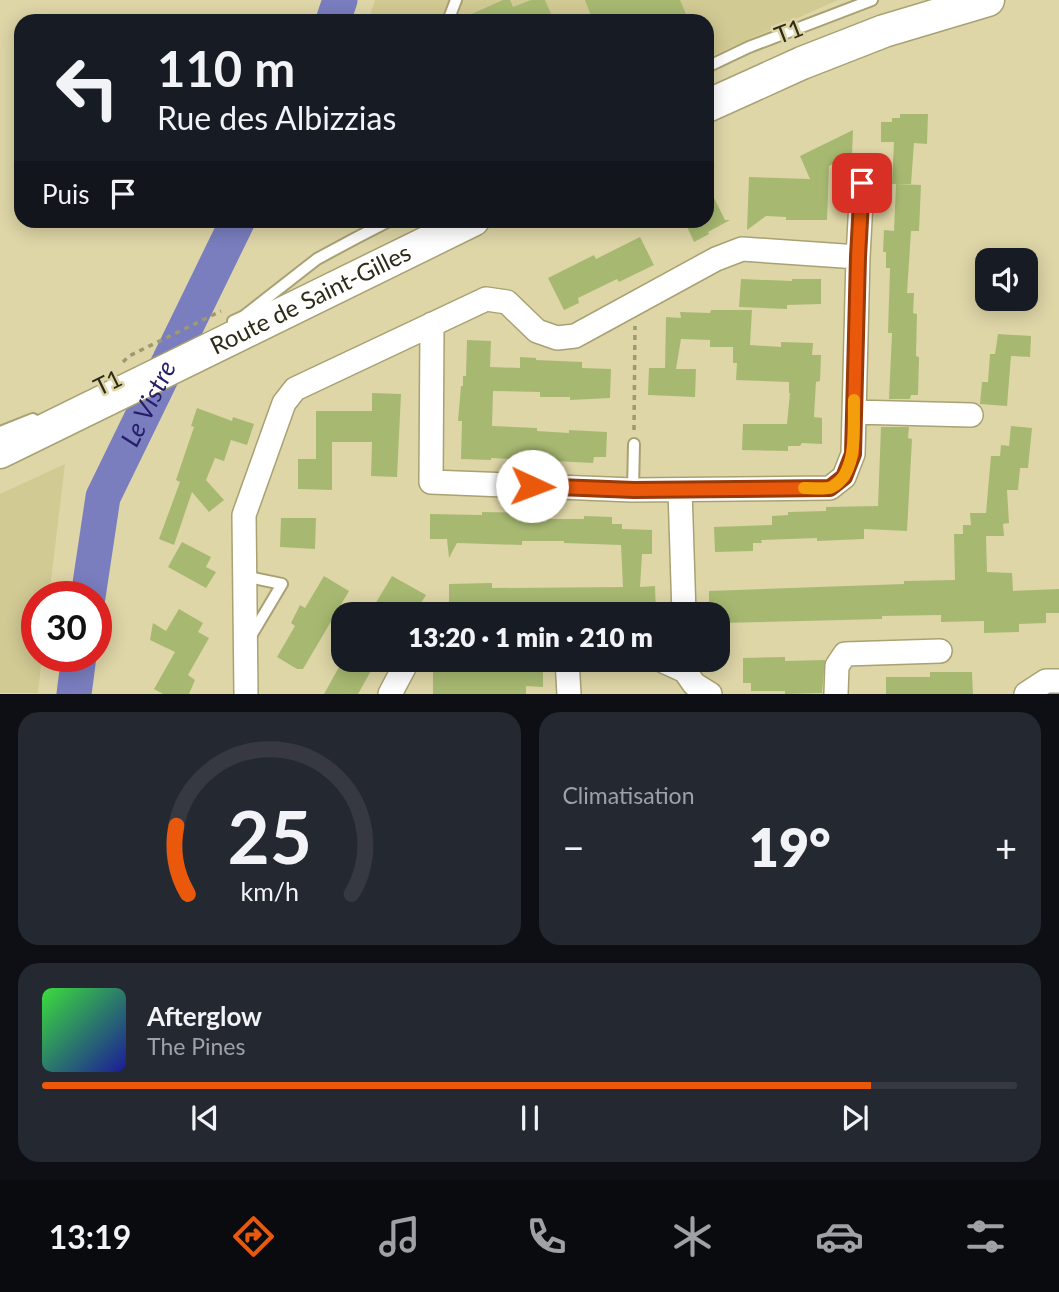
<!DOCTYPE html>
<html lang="fr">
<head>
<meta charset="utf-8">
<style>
  :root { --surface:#171b24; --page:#242831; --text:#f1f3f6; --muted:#9ea1a6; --line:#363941; --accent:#ea580c }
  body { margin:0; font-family:Lato,sans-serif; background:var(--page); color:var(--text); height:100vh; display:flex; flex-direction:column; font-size:26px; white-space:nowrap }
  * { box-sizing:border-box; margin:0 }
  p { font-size:23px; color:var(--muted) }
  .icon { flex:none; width:38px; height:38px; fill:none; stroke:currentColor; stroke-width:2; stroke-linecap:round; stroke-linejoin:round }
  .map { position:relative; height:694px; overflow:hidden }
  .panel { display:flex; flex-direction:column; gap:18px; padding:18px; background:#0d0f14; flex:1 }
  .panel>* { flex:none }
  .top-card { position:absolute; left:14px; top:14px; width:700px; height:214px; border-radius:21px; box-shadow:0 4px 18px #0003; background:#171b24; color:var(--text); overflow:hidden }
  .controls { position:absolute; left:975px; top:248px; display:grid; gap:14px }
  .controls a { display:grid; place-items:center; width:63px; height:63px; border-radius:14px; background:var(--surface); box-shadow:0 4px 18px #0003; font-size:35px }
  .speed { position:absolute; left:21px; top:581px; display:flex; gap:14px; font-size:35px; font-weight:700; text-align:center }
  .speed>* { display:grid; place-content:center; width:91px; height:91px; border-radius:50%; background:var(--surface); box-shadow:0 4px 18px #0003; line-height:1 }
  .speed .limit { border:10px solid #d22; background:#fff; color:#111 }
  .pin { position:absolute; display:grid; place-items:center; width:60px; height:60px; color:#fff; margin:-30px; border-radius:14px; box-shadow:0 4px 10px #0006 }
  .me { position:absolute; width:77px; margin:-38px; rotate:92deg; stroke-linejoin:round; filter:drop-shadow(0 0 5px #0008) }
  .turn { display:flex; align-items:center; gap:24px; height:147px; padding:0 28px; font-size:32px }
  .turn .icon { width:91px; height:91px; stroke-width:2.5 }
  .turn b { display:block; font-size:49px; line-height:60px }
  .then { display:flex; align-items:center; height:66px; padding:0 28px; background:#0003; gap:14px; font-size:26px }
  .big { font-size:52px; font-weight:800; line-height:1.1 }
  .panel .widget { flex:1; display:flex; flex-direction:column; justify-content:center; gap:10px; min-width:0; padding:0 24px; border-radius:21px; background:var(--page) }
  .panel .dial { align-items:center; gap:0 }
  .dial svg { height:182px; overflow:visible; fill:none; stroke:var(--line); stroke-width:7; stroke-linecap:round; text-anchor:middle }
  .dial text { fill:var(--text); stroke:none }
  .song { display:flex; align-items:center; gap:21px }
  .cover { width:84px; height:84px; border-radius:10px; background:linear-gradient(135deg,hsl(120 70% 55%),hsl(240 70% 35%)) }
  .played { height:7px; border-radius:4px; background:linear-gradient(90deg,var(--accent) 85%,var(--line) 85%) }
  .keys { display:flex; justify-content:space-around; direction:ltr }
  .heat { display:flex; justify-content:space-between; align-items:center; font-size:38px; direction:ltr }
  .panel .tiles { flex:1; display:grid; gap:18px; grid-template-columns:1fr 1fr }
  .widget:last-child { grid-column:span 2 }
  .trip { position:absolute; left:331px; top:602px; width:399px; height:70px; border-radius:21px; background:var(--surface); box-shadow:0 4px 18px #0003; font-weight:800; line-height:70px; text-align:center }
  .menu { display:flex; height:112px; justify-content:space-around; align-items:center; background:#090b0e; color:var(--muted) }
  .menu .icon { width:49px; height:49px }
  .menu .on { color:var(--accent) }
  .menu b { font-size:32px; color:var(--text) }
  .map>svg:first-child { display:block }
  .built { fill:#d2ca93 }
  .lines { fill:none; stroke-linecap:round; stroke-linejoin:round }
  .river { stroke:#7a7ebf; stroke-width:35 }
  .building { fill:#a7b971 }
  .service-casing { stroke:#a8a173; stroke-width:14 }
  .minor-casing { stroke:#a8a173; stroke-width:26 }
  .secondary-casing { stroke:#a8a173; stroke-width:35 }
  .path { stroke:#9e9873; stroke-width:3.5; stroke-dasharray:5 5; stroke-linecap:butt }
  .service { stroke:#fff; stroke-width:10 }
  .minor { stroke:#fff; stroke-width:23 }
  .secondary { stroke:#fff; stroke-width:32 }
  .route-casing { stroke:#983908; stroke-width:18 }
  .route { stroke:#ea580c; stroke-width:12 }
  .slow { stroke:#f59e0b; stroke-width:12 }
  .labels { text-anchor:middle; stroke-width:5; stroke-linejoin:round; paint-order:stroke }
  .street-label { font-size:24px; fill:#2e2b19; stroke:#ded6a7 }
  .water-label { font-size:26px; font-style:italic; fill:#251d69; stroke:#ded6a7 }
</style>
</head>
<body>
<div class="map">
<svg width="1059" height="694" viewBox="0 0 1059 694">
  <rect width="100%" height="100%" fill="#ded6a7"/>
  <path class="built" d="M375,0H838L707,58V21H368Z
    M65,464L49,597H37V656H42L38,693H0V494Z"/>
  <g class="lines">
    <g class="river">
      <path d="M333,21L340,0"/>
      <path id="s1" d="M88,597L103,497L238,220"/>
      <path d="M74,694L79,656"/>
    </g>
  </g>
  <path class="building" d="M503,0H510L513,7L531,0H545L554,21H456Z
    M585,0H680L689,21H593Z
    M900,114H928L927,144L914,143L911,184H892L894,142H881V122H892V118H900Z
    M853,130L852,155L829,166L827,220H786V217L766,216L747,230L749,177L810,179L800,156Z
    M707,184L725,220H730L708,232L709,234L694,242L684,220H707Z
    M896,184L921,185L919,231H911L907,293H914L913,313L917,314L916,356L919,357L918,395H911L910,399H889L892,333H888L890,268H886V252H883L884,230L894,231Z
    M640,237L654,265L619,282L617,279L578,298L579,303L564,310L548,278L594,255L596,259Z
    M741,279L792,281V279H821V304L787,305V309L739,307Z
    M711,310H752L750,345L781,347V342L813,343L812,355H821L820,381L816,382L814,417L822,418V444L802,443L800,446H788V451L742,450L743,424H787L790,393H789V382L736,380L737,363H733V347H710V340L681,339L676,369H696L695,397L648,395L649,368H665L666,317L681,318L680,312L710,313Z
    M998,334L1031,336L1030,357L1011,356L1007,406L980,404L982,382H988L990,354H995Z
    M467,340L491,341L490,367L520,368V357L536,358V360L582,362V368L611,369L610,398L570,400V397H540V392L493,391L492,426L537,428V431L569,433V430L607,432L606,457H594L593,463L491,458V460L461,459L462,421H458L461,386H463V376H466Z
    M372,393L401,394L397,477L371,476L372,442H332V490L298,489V459H316V411H372Z
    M197,408L232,421L233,417L254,424L247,445L231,440L224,461L215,458L206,480L224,500L209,512L192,492L174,545L159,539L180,482L176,480L194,427L191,426Z
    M1011,426L1032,428L1028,468H1020L1018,490H1007L1009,523L1003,524L1004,536H986L987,572L1012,573L1013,591L1059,589V613H1046V623L1019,624V632L984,633V621L941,622V615L882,616V619L718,623V614H709V591L904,584V581L955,580L954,534H963V525H971L970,513H986L991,456H1000L1001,445L1009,446Z
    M881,427H909L908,438L912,439L907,531L864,529V539L817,541V538L761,540L762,543H753V551L715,552L714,527L772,525V516L788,515V512L826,511V507L878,506Z
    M482,512L538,513V519H584V516L612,517V524H622V529L652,530V554H642L640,587L655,586L656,614H516V612H449V584L492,583V588L623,587L621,545L564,543V541H522V545L457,543L449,558L447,539H430V514L482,515Z
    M281,518H316L315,549L280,547Z
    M182,542L211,557L206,567L216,572L206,588L168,567Z
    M324,576L349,591L303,669H297L277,657L295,626L291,623L300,605L305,608Z
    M392,576L426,595L414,614H369Z
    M179,609L203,623L198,632L209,638L188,675L195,680L189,694H163L154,689L175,652L150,640L153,623L166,631Z
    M785,657V661L825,660L822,693L785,694V691H751V683H743V658Z
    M343,660H377L358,694H324Z
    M444,665H543V687L526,686V694H433V672L444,671Z
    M930,672H972L973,694H886V677H930Z"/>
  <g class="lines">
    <g class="service-casing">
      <path id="service" d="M448,21L456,0
        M707,67L749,47L872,0
        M233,321L244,316L317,259L356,238L391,220
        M0,432L33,419
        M633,490L634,444
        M244,576L282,584L251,636"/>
    </g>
    <g class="minor-casing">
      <path id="minor" d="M432,324L431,482L633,490L830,488L844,477L853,454L858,257L862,183
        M854,412L971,415
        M680,490L684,614
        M567,660L569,694
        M661,660L685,671L694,684L710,694
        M246,694L244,515L284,403L295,389L486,299L507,302L537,331L557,338L575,336L716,259L742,249L858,257
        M390,694L408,660
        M836,694L837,666L845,654L940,651
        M1026,694L1046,681H1059"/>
    </g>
    <g class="secondary-casing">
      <g id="secondary">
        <path d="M707,106L802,63L884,31L988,0"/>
        <path id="s2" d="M0,452L473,220"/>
      </g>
    </g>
    <path class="path" d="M123,362L129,356L221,311
      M634,430L635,326"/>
    <use href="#service" class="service"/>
    <use href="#minor" class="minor"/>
    <use href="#secondary" class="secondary"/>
  </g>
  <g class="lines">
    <g class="route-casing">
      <path id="route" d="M532,486L634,490L830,488L844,477L853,454L858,257L862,183"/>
    </g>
    <use href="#route" class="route"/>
    <path class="slow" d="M804,488C812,488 825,490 832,487C859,473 853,426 854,400"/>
  </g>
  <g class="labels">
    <g class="street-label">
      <text transform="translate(789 32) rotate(-21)" y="8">T1</text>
      <text dy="8" stroke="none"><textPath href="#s2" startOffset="346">Route de Saint-Gilles</textPath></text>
      <text transform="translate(108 383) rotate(-26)" y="8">T1</text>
    </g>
    <g class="water-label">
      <text dy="9" stroke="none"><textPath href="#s1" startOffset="205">Le Vistre</textPath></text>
    </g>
  </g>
</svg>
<div class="controls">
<a><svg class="icon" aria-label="sound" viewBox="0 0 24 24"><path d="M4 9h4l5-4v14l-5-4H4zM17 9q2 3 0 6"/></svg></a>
</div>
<div class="speed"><div class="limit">30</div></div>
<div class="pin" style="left:862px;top:183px;background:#d93025"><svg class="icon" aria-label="arrive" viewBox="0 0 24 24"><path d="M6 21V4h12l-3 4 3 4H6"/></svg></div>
<svg class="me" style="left:532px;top:486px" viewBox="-20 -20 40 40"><circle r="19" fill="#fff"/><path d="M0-13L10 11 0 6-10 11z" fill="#ea580c"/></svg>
<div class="trip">13:20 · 1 min · 210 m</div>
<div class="top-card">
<div class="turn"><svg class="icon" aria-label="left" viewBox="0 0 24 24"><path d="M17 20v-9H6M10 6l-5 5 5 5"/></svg><div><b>110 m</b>Rue des Albizzias</div></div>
<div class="then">Puis<svg class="icon" aria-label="arrive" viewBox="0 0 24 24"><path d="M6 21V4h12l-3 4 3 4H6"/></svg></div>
</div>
</div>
<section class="panel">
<div class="tiles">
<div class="widget dial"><svg viewBox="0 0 100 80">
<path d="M14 69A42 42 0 1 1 86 69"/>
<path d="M14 69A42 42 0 0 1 9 39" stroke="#ea580c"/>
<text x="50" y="56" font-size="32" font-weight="700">25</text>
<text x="50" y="72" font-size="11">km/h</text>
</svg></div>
<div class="widget"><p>Climatisation</p>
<div class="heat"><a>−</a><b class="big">19°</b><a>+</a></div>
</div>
<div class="widget">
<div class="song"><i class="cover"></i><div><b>Afterglow</b><p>The Pines</p></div></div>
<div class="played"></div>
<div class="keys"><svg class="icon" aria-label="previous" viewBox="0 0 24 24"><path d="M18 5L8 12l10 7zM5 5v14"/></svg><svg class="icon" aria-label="pause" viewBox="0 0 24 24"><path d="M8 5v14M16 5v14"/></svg><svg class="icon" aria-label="next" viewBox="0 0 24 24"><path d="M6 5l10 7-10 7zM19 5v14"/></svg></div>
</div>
</div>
</section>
<nav class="menu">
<b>13:19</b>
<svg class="icon on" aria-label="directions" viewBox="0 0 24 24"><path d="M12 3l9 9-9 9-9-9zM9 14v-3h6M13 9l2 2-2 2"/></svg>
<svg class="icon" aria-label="music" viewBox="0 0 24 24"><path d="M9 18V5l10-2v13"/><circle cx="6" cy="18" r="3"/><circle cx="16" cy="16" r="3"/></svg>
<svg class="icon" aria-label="phone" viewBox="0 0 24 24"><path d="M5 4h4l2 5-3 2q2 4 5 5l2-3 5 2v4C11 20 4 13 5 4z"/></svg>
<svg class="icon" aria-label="climate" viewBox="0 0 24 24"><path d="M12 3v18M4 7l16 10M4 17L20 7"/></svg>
<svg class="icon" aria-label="car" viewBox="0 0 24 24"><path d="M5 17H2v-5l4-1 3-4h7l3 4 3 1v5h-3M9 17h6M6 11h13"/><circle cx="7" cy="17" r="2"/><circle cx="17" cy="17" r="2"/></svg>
<svg class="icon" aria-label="filters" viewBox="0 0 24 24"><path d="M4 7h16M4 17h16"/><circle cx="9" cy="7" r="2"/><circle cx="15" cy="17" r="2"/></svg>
</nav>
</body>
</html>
